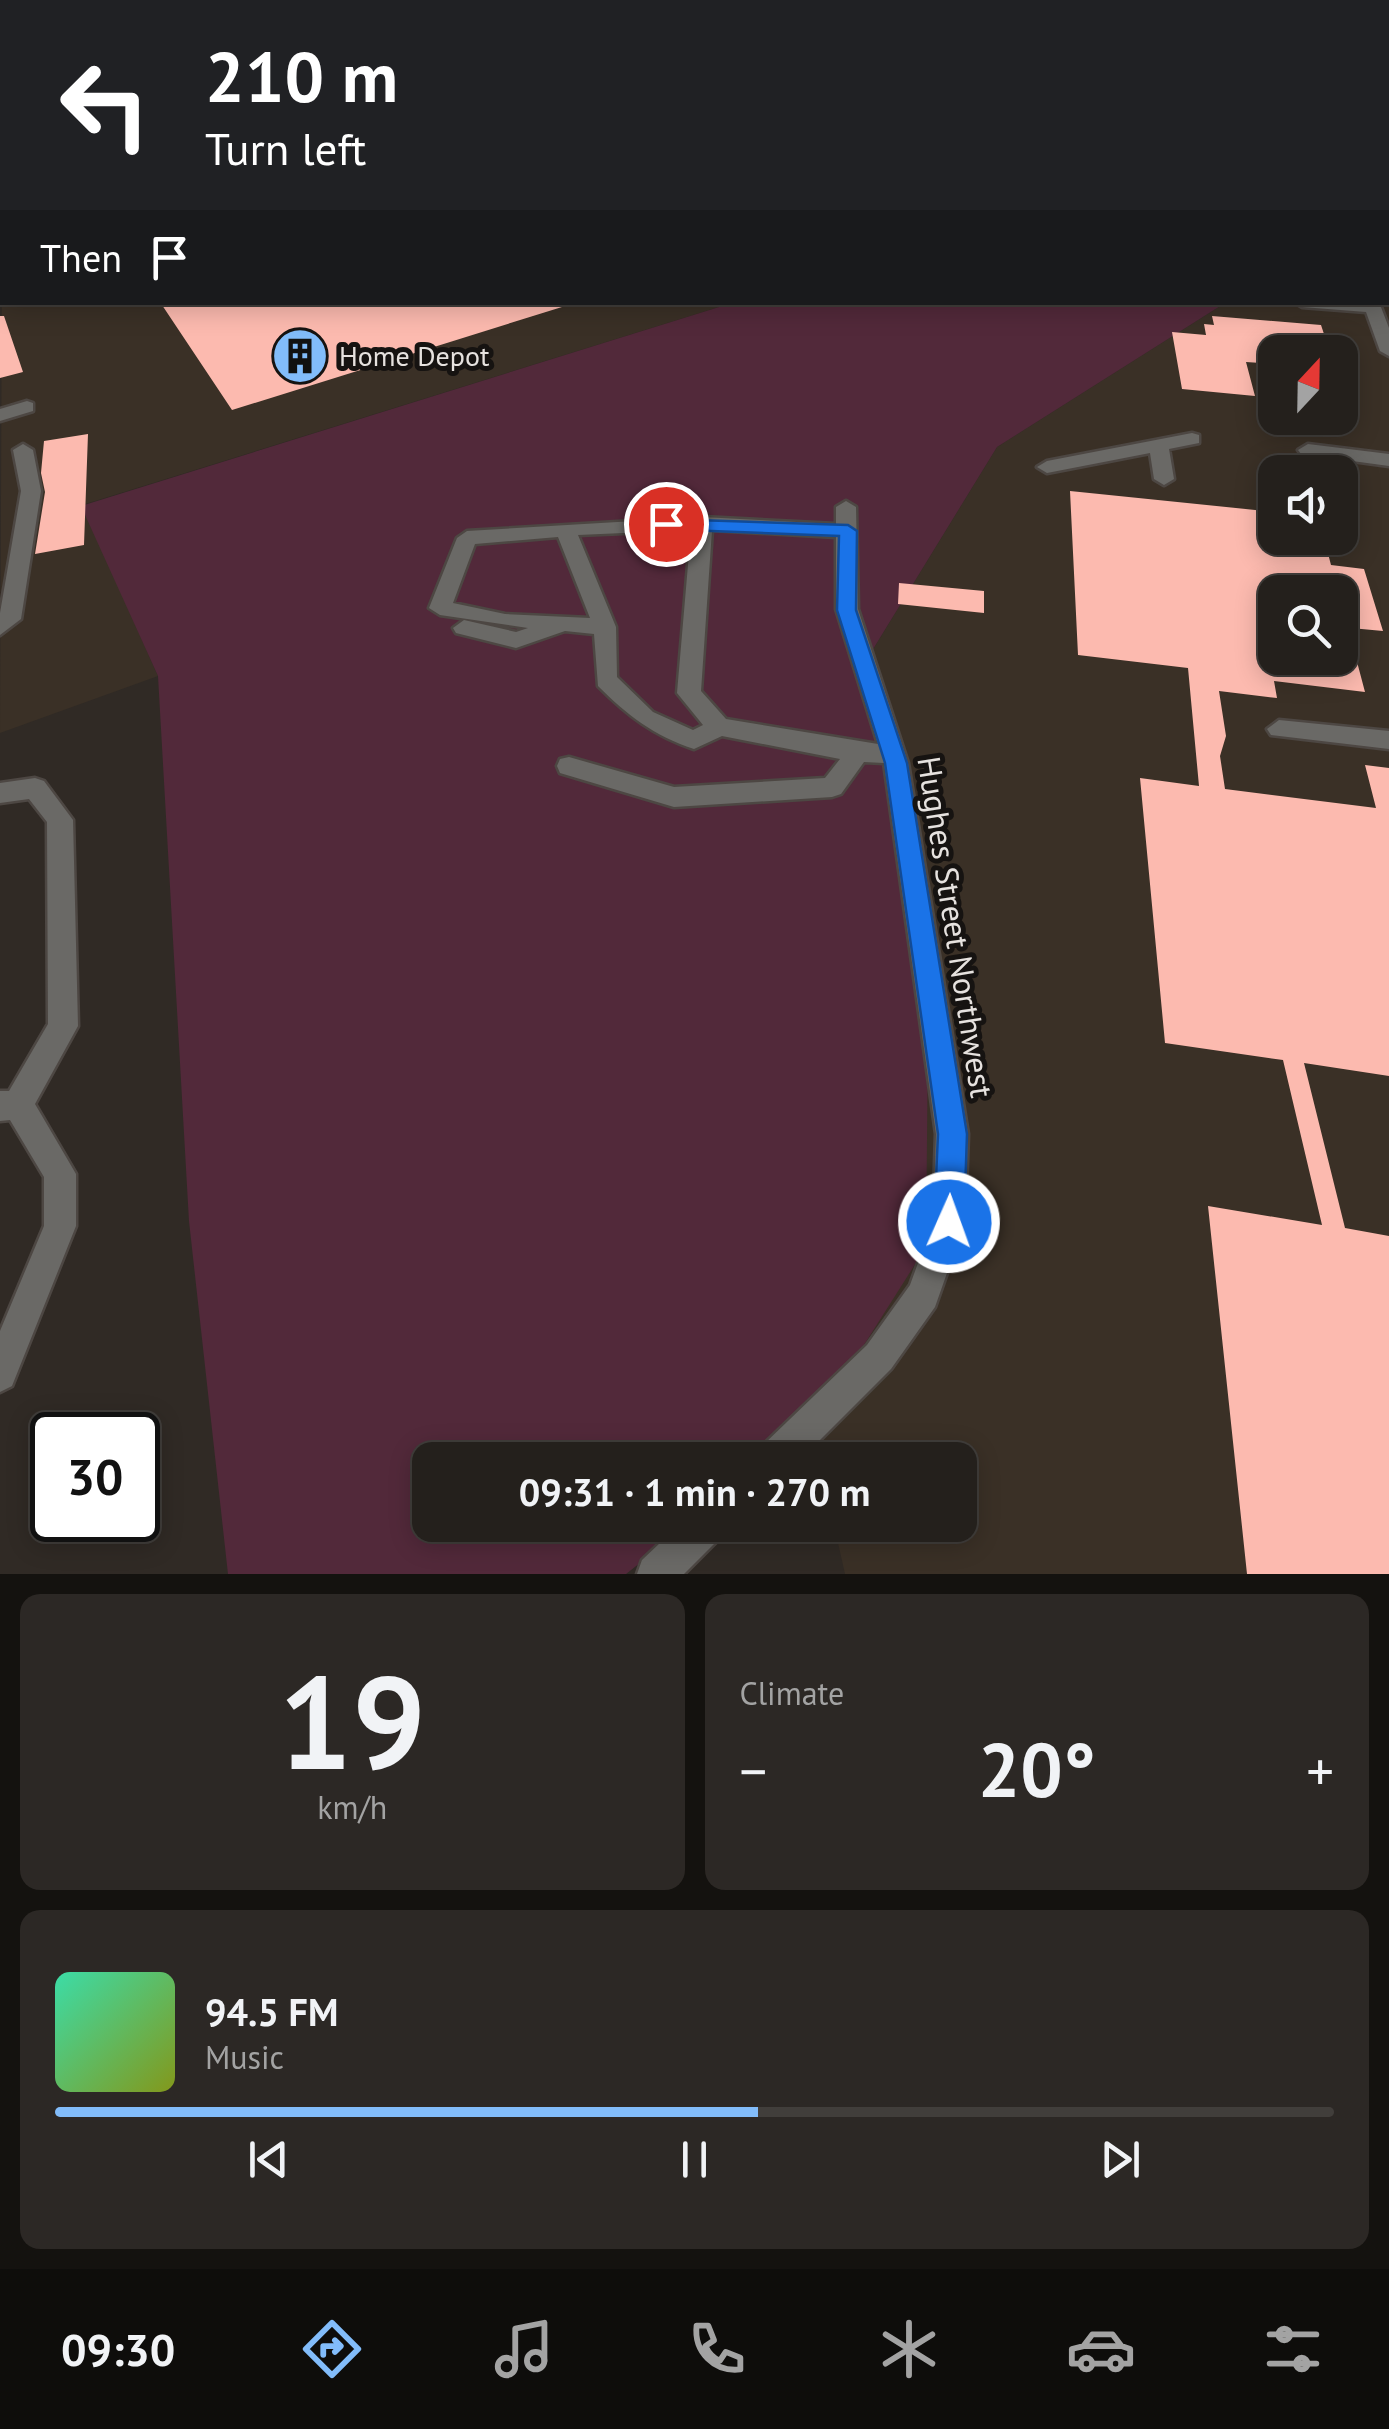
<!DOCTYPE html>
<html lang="en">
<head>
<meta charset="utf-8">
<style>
  :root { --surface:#24201c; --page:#2c2825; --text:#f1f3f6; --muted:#a3a3a3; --line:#413e3b; --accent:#82bcfa }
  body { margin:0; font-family:"PT Sans",sans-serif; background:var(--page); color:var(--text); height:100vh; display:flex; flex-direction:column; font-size:38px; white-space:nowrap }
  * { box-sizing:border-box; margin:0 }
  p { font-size:32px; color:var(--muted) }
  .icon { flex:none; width:55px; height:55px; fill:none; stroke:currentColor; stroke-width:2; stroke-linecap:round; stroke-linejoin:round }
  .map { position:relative; height:1574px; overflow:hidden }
  .drawer { display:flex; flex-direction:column; gap:20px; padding:20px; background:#14120f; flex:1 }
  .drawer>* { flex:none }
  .guide { position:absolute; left:0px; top:0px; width:1390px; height:305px; box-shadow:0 5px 25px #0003,0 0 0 2px var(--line); background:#202124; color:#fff; overflow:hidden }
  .needle { width:65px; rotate:22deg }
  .tools { position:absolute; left:1258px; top:335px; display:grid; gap:20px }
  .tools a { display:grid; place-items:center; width:100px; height:100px; border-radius:20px; background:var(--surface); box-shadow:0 5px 25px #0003,0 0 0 2px var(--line); font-size:50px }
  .speed { position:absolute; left:30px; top:1412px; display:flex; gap:20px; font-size:50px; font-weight:700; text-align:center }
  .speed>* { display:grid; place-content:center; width:130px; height:130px; border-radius:50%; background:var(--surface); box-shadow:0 5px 25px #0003,0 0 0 2px var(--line); line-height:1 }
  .speed .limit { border:5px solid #111; border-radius:15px; background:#fff; color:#111 }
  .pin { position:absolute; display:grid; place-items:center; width:85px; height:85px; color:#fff; margin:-42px; border:5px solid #fff; border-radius:50%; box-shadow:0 2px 10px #0007 }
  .me { position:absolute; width:110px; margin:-55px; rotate:2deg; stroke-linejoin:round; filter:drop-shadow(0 0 8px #0008) }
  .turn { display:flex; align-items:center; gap:35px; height:210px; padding:0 40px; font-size:45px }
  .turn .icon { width:130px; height:130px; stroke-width:2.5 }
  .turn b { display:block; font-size:70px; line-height:85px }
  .then { display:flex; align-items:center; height:95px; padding:0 40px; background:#0003; gap:20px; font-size:38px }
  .big { font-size:75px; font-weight:700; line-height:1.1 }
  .drawer .card { flex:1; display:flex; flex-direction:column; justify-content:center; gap:15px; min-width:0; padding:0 35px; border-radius:20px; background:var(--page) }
  .drawer .dial { align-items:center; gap:0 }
  .dial b { font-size:130px; line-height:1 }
  .song { display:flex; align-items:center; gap:30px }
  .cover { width:120px; height:120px; border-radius:15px; background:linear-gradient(135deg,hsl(160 70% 55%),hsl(70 70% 35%)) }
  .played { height:10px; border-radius:5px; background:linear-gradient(90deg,var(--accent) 55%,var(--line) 55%) }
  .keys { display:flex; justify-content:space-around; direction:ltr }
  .heat { display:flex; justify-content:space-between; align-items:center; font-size:55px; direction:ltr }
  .drawer .tiles { flex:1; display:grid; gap:20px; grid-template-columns:1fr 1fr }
  .card:last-child { grid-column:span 2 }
  .trip { position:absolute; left:412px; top:1442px; width:565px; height:100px; border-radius:20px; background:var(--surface); box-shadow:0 5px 25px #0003,0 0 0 2px var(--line); font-weight:700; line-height:100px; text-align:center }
  .dock { display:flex; height:160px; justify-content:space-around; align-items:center; background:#0e0d0b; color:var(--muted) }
  .dock .icon { width:70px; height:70px }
  .dock .current { color:var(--accent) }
  .dock b { font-size:45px; color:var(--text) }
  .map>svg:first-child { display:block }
  .built { fill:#3a3026; fill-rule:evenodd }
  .green { fill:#52293a }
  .building { fill:#fcbaaf }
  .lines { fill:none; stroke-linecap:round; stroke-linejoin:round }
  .minor-casing { stroke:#4d4743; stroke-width:5 }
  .path { stroke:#8a8581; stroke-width:2.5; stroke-dasharray:4 4; stroke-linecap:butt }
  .minor { fill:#6a6966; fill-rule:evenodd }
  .rail { stroke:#a8a3a0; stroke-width:4; stroke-dasharray:8 4; stroke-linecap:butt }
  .route { fill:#1a73e8; stroke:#114b97; stroke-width:2.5 }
  .labels { text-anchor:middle; stroke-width:10; stroke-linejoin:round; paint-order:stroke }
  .far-poi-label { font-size:28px; fill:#e6e2df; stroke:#161311; text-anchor:start }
  .street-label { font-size:32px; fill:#e6e2df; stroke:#161311 }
</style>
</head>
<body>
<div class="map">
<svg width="1389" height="1574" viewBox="0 0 1389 1574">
  <rect width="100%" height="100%" fill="#302a25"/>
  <path class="built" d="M1129,0H1389V1574H845L834,1525H960V1460H819L812,1427L867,659L997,447L1225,303L1388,302V2H1122ZM1275,352H1340V418H1275ZM1275,472H1340V538H1275ZM1275,592H1340V658H1275Z
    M2,264V302L732,303L82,505L158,676L0,733Z"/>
  <path class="green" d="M578,0H1129L571,2Z
    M732,303H1225L997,447L867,659L928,1031L926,1247L812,1427L771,1460H430V1525H688L626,1574H228L189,1221L158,676L81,506Z"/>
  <path class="building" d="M160,302H561L562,307L232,410Z
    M0,316H4L23,372L0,378Z
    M1212,316L1321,325L1330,352H1275V364L1246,362L1255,396L1182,389L1172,332L1206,335L1204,324L1214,325Z
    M88,434L84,545L35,554L45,492L41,473L44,441Z
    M1070,491L1275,512V538H1324L1331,565L1364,569L1383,631L1340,627V592H1275V658H1356L1365,692L1274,681L1277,698L1219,691L1226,736L1220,756L1225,789L1376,808L1365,765L1389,768V1076L1304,1063L1345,1228L1389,1236V1574H1247L1208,1206L1322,1225L1283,1060L1165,1043L1140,778L1199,786L1188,668L1078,655Z
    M899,583L984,591V613L898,604Z"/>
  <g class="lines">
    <g class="minor-casing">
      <path id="minor" d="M0,2H6L2,8H0Z
        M1388,121H1389V130H1388Z
        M1294,302H1379L1389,328V356L1380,351L1366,312L1302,307Z
        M27,401L33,403V411L0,421V409Z
        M1192,433L1199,435V443L1169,449L1174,479L1164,485L1154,479L1150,453L1047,473L1037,467L1047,461Z
        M23,444L33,450L41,491L21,619L0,635V613L21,491L13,450Z
        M1308,444L1389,454V466L1301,454L1298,450Z
        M846,501L856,507L858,609L908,763L968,1134L965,1222L935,1307L891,1369L800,1460H756L761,1447L867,1345L910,1285L933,1222L936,1134L884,763L864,762L841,794L832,797L674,807L560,773L557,766L560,759L569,757L674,787L825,778L840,759L722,736L694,749C654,736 627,715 598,686L594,634L565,631L516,648L456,633L453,628L464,620L516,632L528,628L440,615L429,608L457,538L467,531L702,517L836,524V507ZM691,530L677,693L703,725L693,730L653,712L617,677L616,627L578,535ZM712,530L836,537V609L878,744L726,719L701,691ZM558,537L590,618L505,614L453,603L475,544Z
        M1279,720L1389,731V749L1271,735L1267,729Z
        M35,778L44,781L73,820L78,1026L35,1104L76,1174V1226L12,1386L0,1392V1331L44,1226V1177L10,1120L0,1121V1091H9L48,1024L47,822L29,799L0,803V783Z
        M679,1525H726L720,1538L684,1574H637L642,1560Z"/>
    </g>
    <path class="path" d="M353,2L363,0"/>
    <use href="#minor" class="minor"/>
    <path class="rail" d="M1084,2L1091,0
      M1120,2L1125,0"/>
  </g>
  <path class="route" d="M666,519L848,525L857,531L856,610L907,763L967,1134L964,1222L959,1233L949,1237L938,1233L934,1222L938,1134L885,763L837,610L839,536L659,529L656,524Z"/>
  <defs>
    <g id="building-disc" transform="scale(2.875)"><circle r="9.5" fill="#82bcfa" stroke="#161311"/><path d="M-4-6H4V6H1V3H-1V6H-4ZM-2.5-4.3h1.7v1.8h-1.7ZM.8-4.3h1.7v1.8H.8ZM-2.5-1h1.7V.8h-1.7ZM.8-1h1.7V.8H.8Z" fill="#111"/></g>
  </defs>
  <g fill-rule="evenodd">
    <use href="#building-disc" x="300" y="356"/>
  </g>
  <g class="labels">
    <g class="far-poi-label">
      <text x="339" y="366">Home Depot</text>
    </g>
    <g class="street-label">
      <text transform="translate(955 927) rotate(81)" y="11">Hughes Street Northwest</text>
    </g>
  </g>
</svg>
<div class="tools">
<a><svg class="needle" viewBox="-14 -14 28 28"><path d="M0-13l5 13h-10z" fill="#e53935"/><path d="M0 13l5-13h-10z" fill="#a3a3a3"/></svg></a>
<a><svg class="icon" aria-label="sound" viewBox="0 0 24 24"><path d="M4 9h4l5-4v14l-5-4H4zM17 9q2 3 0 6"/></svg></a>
<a><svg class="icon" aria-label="search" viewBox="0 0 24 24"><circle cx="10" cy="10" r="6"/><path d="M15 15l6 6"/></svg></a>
</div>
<div class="speed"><div class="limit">30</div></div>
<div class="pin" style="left:666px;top:524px;background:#d93025"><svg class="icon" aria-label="arrive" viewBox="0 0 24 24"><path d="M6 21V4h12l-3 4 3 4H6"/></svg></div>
<svg class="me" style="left:949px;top:1222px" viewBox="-20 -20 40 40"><circle r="17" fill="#1a73e8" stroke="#fff" stroke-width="3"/><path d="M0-11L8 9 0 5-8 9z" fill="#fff"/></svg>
<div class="trip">09:31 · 1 min · 270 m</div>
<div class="guide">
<div class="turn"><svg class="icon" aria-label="left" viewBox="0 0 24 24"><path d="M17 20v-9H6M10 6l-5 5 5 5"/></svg><div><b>210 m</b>Turn left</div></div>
<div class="then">Then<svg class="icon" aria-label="arrive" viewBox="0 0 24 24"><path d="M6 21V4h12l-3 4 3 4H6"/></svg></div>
</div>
</div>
<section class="drawer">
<div class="tiles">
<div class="card dial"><b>19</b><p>km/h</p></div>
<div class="card"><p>Climate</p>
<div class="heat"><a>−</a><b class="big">20°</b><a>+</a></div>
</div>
<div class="card">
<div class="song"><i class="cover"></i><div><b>94.5 FM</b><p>Music</p></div></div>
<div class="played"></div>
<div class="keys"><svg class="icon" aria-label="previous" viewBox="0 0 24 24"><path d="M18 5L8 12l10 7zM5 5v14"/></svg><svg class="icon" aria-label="pause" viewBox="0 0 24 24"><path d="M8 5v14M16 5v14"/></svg><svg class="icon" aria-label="next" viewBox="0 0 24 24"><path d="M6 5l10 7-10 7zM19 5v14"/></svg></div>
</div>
</div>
</section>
<nav class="dock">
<b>09:30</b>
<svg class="icon current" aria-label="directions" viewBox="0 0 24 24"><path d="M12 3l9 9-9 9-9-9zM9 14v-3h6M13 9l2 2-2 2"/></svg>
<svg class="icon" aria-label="music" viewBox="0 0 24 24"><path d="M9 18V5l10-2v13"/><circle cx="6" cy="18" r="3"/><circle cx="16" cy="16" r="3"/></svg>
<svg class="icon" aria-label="phone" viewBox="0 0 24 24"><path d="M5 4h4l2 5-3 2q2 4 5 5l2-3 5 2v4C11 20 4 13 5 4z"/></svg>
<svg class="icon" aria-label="climate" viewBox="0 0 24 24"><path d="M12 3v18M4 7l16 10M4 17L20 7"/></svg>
<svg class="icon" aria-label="car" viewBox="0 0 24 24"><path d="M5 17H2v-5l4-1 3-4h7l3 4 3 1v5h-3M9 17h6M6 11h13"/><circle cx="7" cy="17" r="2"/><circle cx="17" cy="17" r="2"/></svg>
<svg class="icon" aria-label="filters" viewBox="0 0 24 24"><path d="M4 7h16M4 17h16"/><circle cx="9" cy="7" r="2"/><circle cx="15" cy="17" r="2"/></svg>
</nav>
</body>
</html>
